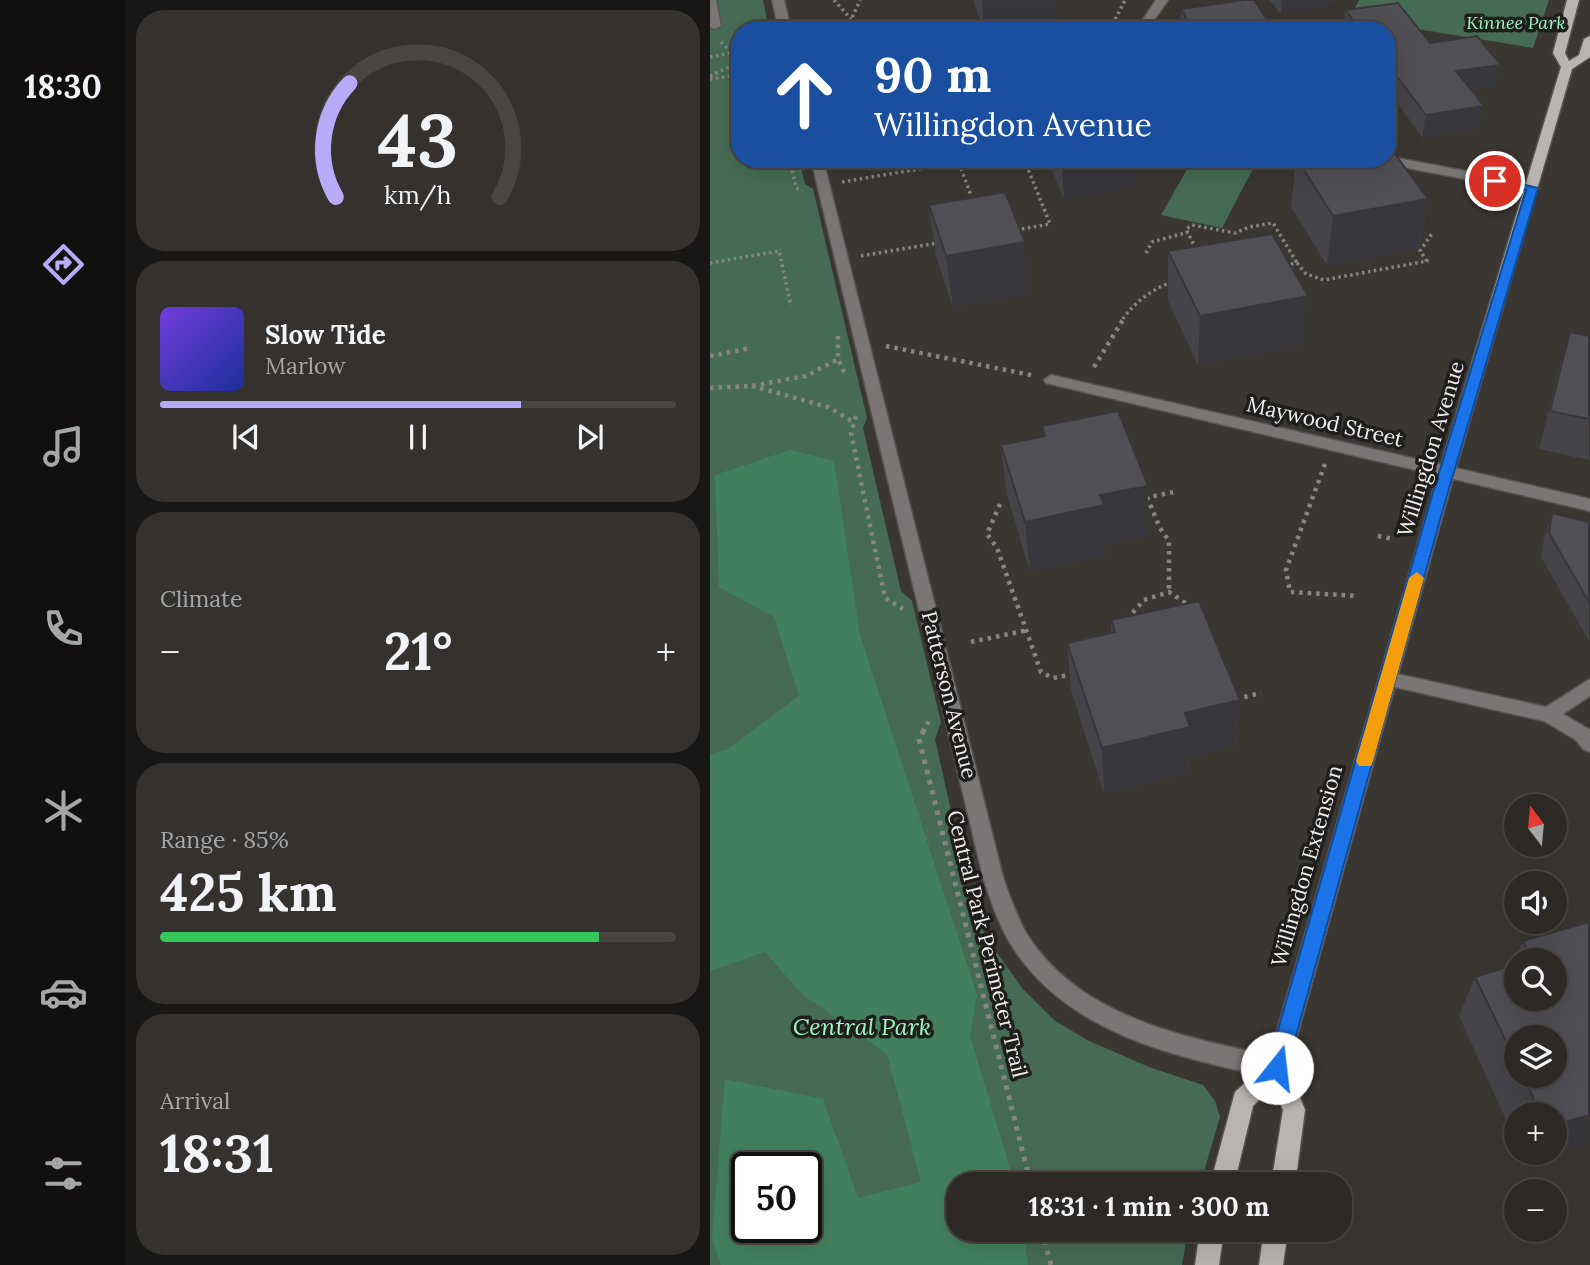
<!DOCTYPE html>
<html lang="en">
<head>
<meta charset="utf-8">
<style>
  :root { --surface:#2c2926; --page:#34312e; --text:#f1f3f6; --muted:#a6a6a7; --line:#484543; --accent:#b7abf8 }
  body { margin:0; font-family:Lora,serif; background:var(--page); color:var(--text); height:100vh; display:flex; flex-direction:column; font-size:26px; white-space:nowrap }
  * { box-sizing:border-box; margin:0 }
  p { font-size:23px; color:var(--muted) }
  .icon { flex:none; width:38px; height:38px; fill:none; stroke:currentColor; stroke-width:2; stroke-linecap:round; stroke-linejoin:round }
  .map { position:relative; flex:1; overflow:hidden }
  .side { display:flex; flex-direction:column; gap:10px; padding:10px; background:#181715; width:584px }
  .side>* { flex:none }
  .guide { position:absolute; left:21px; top:21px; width:665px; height:147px; border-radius:28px; box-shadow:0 7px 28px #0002,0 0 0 2px var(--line); background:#1a4fa0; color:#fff; overflow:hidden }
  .needle { width:46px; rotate:344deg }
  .tools { position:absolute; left:794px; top:794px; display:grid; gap:14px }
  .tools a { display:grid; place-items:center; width:63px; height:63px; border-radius:50%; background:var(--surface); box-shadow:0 7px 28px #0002,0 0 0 2px var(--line); font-size:35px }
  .speed { position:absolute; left:21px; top:1152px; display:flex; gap:14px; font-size:35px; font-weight:700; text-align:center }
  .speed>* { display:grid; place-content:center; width:91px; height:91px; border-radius:50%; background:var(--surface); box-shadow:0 7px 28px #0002,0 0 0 2px var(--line); line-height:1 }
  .speed .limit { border:4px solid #111; border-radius:10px; background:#fff; color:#111 }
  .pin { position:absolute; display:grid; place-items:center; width:60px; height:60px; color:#fff; margin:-30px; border:4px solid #fff; border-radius:50%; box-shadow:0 2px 7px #0007 }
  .me { position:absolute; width:77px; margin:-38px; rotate:16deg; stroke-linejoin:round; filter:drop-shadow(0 0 5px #0008) }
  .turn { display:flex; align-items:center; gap:24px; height:147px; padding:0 28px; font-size:32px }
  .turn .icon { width:91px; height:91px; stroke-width:2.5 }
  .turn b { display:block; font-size:49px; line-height:60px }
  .big { font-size:52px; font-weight:700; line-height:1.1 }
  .side .widget { flex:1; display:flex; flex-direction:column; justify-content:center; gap:10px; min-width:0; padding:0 24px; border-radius:28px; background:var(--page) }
  .side .dial { align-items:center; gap:0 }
  .dial svg { height:182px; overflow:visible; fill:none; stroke:var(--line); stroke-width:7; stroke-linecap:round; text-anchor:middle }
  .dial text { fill:var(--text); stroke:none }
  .song { display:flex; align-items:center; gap:21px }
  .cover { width:84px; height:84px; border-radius:10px; background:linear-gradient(135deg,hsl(260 70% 55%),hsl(230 70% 35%)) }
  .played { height:7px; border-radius:4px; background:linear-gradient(90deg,var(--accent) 70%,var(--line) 70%) }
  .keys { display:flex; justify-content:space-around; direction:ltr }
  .heat { display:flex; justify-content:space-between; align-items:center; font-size:38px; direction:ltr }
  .charge { height:10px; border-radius:5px; background:linear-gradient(90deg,#34c759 85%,var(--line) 0) }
  .trip { position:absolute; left:236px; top:1172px; width:406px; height:70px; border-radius:28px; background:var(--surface); box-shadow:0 7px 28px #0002,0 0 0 2px var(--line); font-weight:700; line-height:70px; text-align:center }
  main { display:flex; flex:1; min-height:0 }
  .dock { display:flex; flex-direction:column; width:126px; justify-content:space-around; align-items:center; background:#12100f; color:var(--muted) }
  .dock .icon { width:49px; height:49px }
  .dock .current { color:var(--accent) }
  .dock b { font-size:32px; color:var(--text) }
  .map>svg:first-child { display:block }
  .green { fill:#466b54; fill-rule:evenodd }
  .forest { fill:#42805d; fill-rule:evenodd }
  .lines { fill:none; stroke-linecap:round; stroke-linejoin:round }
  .minor-casing { stroke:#575451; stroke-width:3 }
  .major-casing { stroke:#575451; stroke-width:3 }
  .path-far2 { stroke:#878581; stroke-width:3.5; stroke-dasharray:2.5 3.5; stroke-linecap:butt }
  .path-far1 { stroke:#878581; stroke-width:4.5; stroke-dasharray:3.5 5; stroke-linecap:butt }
  .path { stroke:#878581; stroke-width:5; stroke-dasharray:4.5 6; stroke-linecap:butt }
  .minor { fill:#797675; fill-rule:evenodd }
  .major { fill:#b9b4b2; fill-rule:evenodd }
  .wall { fill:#454448; fill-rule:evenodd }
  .shaded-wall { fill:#38373b }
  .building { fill:#504f54; stroke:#38373b; stroke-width:2 }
  .route { fill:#1a73e8; stroke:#114b97; stroke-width:2 }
  .slow { fill:#f59e0b }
  .labels { text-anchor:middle; stroke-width:7; stroke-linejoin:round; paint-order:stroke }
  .far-park-label { font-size:18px; font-style:italic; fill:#9af5bf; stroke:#201e1d }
  .street-label { font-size:21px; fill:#f1efed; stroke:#201e1d }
  .near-park-label { font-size:24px; font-style:italic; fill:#9af5bf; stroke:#201e1d }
</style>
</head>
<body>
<main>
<nav class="dock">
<b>18:30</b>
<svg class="icon current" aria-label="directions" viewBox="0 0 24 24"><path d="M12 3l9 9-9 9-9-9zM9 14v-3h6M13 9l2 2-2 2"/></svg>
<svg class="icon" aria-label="music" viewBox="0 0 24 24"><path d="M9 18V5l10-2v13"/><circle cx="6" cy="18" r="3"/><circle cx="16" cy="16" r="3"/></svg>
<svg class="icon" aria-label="phone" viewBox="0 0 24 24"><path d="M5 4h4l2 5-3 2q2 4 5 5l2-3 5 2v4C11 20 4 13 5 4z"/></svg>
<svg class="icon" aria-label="climate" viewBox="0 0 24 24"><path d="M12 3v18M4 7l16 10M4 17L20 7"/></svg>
<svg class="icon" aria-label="car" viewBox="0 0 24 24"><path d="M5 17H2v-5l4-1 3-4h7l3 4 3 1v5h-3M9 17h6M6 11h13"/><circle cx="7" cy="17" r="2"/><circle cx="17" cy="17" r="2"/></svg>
<svg class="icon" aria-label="filters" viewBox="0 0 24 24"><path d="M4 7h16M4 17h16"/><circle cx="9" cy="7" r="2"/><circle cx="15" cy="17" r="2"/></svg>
</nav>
<section class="side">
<div class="widget dial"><svg viewBox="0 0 100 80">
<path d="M14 69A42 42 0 1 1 86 69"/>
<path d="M14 69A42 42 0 0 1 20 19" stroke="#b7abf8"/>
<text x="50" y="56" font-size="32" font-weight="700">43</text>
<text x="50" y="72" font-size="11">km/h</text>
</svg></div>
<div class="widget">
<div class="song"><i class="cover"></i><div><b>Slow Tide</b><p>Marlow</p></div></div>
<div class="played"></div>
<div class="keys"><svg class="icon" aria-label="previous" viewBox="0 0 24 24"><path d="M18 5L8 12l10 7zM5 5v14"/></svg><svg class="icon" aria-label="pause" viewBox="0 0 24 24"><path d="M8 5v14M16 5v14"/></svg><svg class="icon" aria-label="next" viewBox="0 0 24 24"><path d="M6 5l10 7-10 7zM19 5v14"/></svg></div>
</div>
<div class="widget"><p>Climate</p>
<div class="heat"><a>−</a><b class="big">21°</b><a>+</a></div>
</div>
<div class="widget"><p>Range · 85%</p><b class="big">425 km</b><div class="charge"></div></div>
<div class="widget"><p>Arrival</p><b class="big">18:31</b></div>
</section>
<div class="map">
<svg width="880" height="1265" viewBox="0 0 880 1265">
  <rect width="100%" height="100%" fill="#3a3733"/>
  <path class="green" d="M0,0H53L59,30H30V159H89L95,184L103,189L157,418L153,428L191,591L202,601L231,722L225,739L262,905L277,939L313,989L344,1020L377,1040L439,1067L493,1085L505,1101L510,1117L490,1185H248V1230H478L472,1265H0ZM37,1167H96V1227H37Z
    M649,0H839L823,48L640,18Z
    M483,159L547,161L512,228L451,215Z"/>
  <path class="forest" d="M80,450L124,461L150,635L267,995L260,1036L305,1185H248V1230H313L318,1265H11L2,1239L15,1079L113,1099L148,1198L211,1182L177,1054L92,994L55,952L0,971V754L18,749L89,696L64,617L9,587L5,475ZM37,1167H96V1227H37Z"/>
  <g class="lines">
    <g class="minor-casing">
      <path id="minor" d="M0,0H6L11,26L5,29L0,27Z
        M62,0H74L81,30H69Z
        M446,0H458L437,30H426Z
        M677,156L822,184L828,188L822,192L672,163L666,159H677Z
        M101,159H113L293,877C300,897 307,918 318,936C372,1019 478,1038 567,1057L575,1060L578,1068L575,1076L567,1079C474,1058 367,1038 308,955C291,932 282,904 273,877Z
        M341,375L880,499V511L336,383L334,380Z
        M678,672L836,707L880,679V696L853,714L880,730V752L873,749L866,740L834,721L672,684L669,679L672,674Z"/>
    </g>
    <g class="major-casing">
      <path id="major" d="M857,0H869L855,53L859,61L869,55L874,39L880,36V57L862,69L739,492L578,1068L595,1110L585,1185H561L573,1110L563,1086L543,1106L524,1185H500L525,1092L558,1062L723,492L851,67L843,53Z
        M490,1230H514L509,1265H485Z
        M554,1230H578L573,1265H549Z"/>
    </g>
    <path class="path-far2" d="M124,0L141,19
      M130,30L141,20L150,0
      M400,30L415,0
      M11,42L22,53L30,55
      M0,57L21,53
      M0,76L30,62
      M0,79L30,75
      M80,159L86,188L92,191
      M249,163L263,201
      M132,182L268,159
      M306,230L340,224L314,159
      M486,249L476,229L482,225L525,233L539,227L563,223L587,263
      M436,253L442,242L478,232
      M151,256L228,243
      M0,263L69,251L81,306
      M575,265L587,263L596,274L614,280L717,261L710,251L723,232
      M413,319C421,305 446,286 463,282"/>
    <path class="path-far1" d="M128,336V359L135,374
      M176,346L321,375
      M0,356L41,348
      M384,367L414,318
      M42,386L118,407L143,422
      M0,388L41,386L96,376L130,358
      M146,416L141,433L175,598L193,609
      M615,464L576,570L580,592L648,596
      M437,497L450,528L459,541V592
      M435,498L463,492
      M290,504L277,534L287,548L331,672L343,678L364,674
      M668,536L683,539
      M417,619L434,600L459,592L480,606
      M261,642L318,630
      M526,699L551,693
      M213,732L220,719"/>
    <path class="path" d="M214,730L209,739L321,1185
      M332,1230L341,1265"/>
    <use href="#minor" class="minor"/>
    <use href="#major" class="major"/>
  </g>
  <path class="wall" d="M263,0H346L347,20L274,30Z
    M559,0H626L622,5L571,14Z
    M471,9L564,30H470Z
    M636,10L720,43L787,86L762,90L770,128L712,137L685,100L677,101V30H633Z
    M337,159H423L424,188L354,199Z
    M586,159H677L718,199L709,249L617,265L581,207Z
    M219,205L319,293L243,307L226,256Z
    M458,251L592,345L488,365L458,301Z
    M860,332L879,336V460L829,449L849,370Z
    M332,426L438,536L395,545L396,556L320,571L297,495L291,445L333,437Z
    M842,513L879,522V641L831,557L834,538Z
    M401,620L530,700L526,746L479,757L478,773L394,793L361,690L357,643L401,633Z
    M879,922V1142L845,1153V1115H807V1144L749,1016L765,977L802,966L813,941ZM807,961H845L807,999ZM807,1038L845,1076H807Z
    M811,1153H844L815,1162Z"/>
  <path class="shaded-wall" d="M272,0H346L347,20L274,30Z
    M572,0H626L622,5L571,14Z
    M791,65L787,86L742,93L746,71Z
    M688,78L685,100L677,101V80Z
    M774,106L770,128L712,137L716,115Z
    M183,159H214L184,164Z
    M352,159H423L424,188L354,199Z
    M718,199L709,249L617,265L623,216Z
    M315,242L319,293L243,307L236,256Z
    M598,296L592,345L488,365L490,316Z
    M438,486V536L395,545L396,556L320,571L315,522L390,495Z
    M530,700L526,746L479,757L478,773L394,793L392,748L475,713Z
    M879,1115V1142L845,1153V1125Z
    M821,1153H844L815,1162Z"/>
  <path class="building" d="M534,0H544L564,30H483L471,9Z
    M688,3L720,43L767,36L791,65L746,71L774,106L716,115L688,78L677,80V30H650L636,10Z
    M677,143L718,199L623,216L587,159H677Z
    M295,192L315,242L236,256L219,205Z
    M562,234L598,296L490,316L458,251Z
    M860,332L879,336V419L840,411Z
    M408,411L438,486L390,495L394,505L315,522L291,445L335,436L332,426Z
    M842,513L879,522V602L839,533Z
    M489,601L530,700L475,713L480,727L392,748L357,643L405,632L401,620Z
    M879,922V1115L845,1125V1115H831L813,1076H845V1038H807V1064L765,977L807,964V999H845V961H820L822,960L813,941Z"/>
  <path class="route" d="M785,178L828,188L736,499L577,1068L574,1075L567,1078L560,1075L557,1068L721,499L816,190L781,184L779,181Z"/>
  <path class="slow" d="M707,572L714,578L663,761L661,766H649L646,761L699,578Z"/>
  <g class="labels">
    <g class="far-park-label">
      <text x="806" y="29">Kinnee Park</text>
    </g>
    <g class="street-label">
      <text transform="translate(615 422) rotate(13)" y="7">Maywood Street</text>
      <text transform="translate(721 449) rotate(-73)" y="7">Willingdon Avenue</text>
      <text transform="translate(239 695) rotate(76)" y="7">Patterson Avenue</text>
      <text transform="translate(597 866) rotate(-74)" y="7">Willingdon Extension</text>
      <text transform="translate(277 944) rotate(76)" y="7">Central Park Perimeter Trail</text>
    </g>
    <g class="near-park-label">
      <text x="152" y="1035">Central Park</text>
    </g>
  </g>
</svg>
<div class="tools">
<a><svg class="needle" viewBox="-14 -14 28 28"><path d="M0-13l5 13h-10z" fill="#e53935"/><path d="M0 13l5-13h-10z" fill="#a6a6a7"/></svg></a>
<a><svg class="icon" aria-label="sound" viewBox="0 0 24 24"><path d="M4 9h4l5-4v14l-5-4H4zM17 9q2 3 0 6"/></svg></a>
<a><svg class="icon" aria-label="search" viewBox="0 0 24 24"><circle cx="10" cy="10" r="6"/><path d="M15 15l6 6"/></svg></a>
<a><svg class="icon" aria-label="layers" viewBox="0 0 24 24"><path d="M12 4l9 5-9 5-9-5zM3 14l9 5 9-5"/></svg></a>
<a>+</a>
<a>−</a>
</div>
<div class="speed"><div class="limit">50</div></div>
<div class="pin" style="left:785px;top:181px;background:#d93025"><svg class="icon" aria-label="arrive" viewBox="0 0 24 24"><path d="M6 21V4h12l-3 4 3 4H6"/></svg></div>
<svg class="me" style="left:567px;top:1068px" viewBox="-20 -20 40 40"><circle r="19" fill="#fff"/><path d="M0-13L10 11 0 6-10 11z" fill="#1a73e8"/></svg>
<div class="trip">18:31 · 1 min · 300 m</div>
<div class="guide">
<div class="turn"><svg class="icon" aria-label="ahead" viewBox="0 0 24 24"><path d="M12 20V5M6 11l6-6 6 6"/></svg><div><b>90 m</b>Willingdon Avenue</div></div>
</div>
</div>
</main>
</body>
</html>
